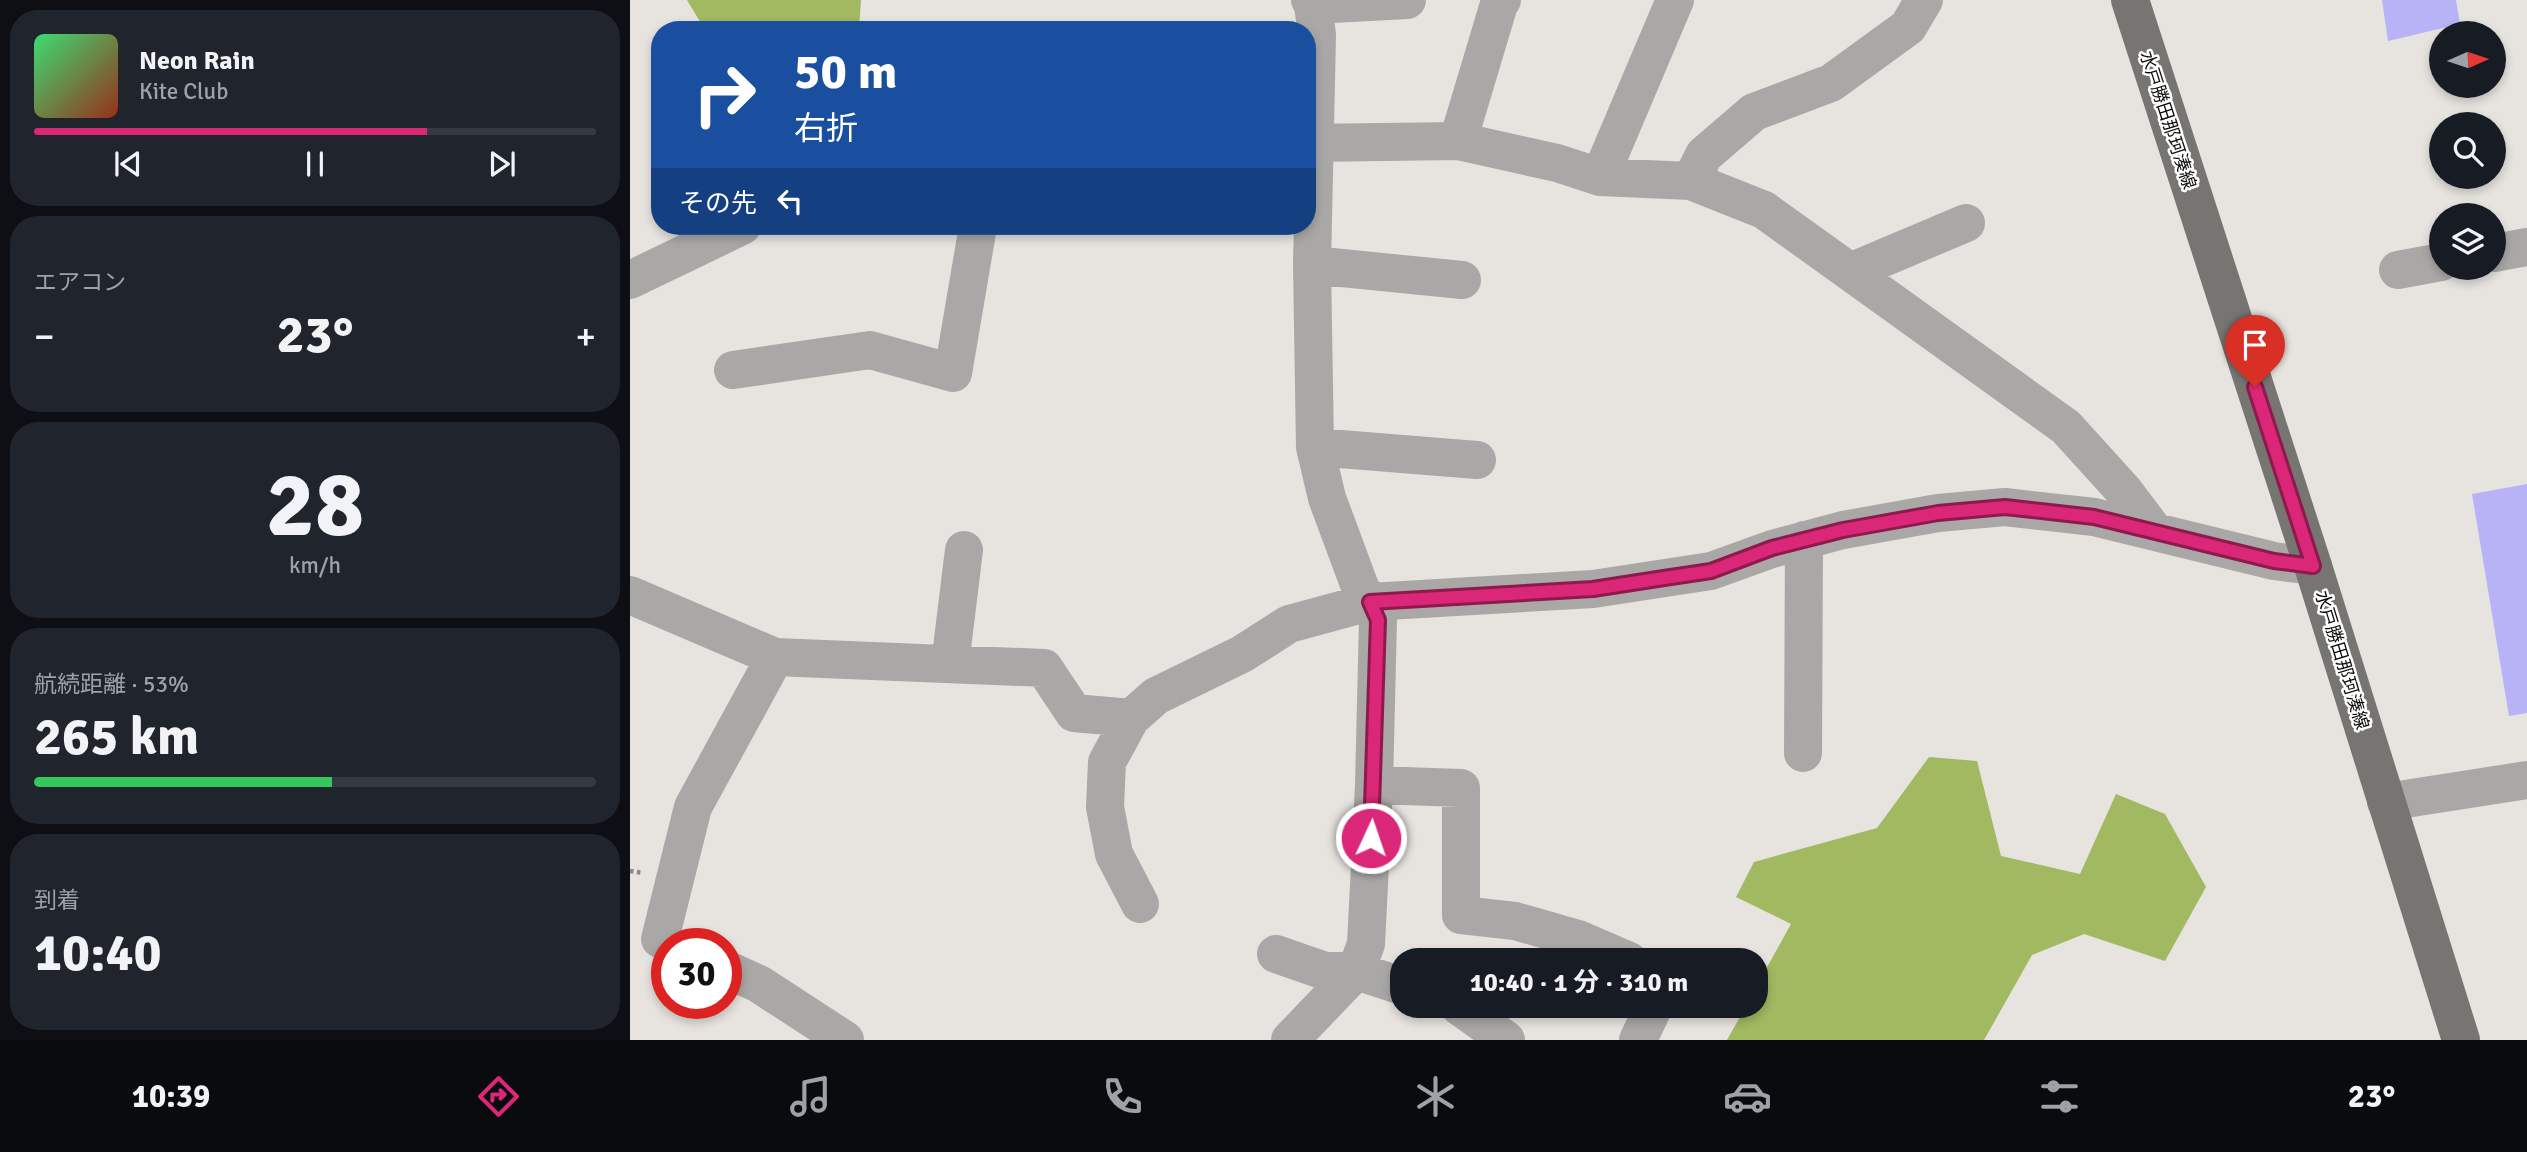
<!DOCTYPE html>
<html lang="ja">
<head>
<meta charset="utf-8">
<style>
  :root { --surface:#171b24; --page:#20242c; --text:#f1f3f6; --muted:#9ea1a6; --line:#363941; --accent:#db2777 }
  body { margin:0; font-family:Signika,"Noto Sans JP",sans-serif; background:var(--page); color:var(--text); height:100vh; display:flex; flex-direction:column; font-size:26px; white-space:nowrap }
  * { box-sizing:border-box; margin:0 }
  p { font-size:23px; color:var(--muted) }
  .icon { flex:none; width:38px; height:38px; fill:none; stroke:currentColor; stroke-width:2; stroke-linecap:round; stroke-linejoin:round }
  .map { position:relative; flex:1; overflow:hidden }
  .sheet { display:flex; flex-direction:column; gap:10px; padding:10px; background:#0d0f14; width:630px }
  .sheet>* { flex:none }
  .guide { position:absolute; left:21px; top:21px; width:665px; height:214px; border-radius:28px; box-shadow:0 4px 10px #0003; background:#1a4fa0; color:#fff; overflow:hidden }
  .needle { width:46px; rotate:87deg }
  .controls { position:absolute; left:1799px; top:21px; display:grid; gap:14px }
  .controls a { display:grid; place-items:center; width:77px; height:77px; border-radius:50%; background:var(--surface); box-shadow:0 4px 10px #0003; font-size:35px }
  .speed { position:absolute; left:21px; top:928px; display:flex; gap:14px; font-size:35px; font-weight:700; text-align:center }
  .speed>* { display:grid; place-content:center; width:91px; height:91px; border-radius:50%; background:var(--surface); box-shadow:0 4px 10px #0003; line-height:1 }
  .speed .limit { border:10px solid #d22; background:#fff; color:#111 }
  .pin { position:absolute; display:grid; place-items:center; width:60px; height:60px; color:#fff; margin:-72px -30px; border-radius:50% 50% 50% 0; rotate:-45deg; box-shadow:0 0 7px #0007 }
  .pin .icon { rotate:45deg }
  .me { position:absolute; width:77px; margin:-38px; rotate:3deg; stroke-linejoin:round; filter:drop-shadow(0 0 5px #0008) }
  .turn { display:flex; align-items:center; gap:24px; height:147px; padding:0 28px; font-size:32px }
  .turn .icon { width:91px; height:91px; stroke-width:2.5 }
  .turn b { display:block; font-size:49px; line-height:60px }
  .then { display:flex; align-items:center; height:66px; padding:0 28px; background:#0003; gap:14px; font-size:26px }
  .big { font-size:52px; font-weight:700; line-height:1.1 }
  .sheet .tile { flex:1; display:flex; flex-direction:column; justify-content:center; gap:10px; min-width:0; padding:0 24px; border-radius:28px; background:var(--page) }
  .sheet .dial { align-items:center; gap:0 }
  .dial b { font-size:91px; line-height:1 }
  .song { display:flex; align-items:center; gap:21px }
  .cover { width:84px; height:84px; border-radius:10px; background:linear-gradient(135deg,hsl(140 70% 55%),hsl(10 70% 35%)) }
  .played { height:7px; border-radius:4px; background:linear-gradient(90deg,var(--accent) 70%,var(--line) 70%) }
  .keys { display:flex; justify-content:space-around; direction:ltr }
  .heat { display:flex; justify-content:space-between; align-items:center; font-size:38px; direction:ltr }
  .charge { height:10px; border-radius:5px; background:linear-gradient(90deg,#34c759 53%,var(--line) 0) }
  .trip { position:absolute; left:760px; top:948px; width:378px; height:70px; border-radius:28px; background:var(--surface); box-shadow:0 4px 10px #0003; font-weight:700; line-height:70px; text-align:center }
  .menu { display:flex; height:112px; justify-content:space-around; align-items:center; background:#090b0e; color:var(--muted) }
  .menu .icon { width:49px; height:49px }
  .menu .current { color:var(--accent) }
  .menu b { font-size:32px; color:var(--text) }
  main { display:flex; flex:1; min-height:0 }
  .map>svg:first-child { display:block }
  .forest { fill:#a1b961 }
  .building { fill:#b8b3f6 }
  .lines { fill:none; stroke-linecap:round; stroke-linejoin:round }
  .path { stroke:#8a8885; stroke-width:4.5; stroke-dasharray:3.5 3.5; stroke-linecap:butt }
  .minor { stroke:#a9a8a6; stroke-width:38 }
  .major { stroke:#777572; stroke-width:38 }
  .route-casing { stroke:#8e194d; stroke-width:18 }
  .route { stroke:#db2777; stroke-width:12 }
  .labels { text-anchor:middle; stroke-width:5; stroke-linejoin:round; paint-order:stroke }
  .street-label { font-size:18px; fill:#0d0c0a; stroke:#fff }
</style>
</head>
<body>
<main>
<section class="sheet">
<div class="tile">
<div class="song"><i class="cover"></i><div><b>Neon Rain</b><p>Kite Club</p></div></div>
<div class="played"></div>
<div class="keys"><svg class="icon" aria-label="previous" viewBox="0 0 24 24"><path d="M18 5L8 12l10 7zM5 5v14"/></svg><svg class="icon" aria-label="pause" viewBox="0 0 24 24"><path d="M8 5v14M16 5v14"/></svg><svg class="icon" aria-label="next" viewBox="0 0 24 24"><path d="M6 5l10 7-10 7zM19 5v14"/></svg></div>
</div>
<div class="tile"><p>エアコン</p>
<div class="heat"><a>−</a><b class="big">23°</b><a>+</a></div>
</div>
<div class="tile dial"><b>28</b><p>km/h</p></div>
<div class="tile"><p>航続距離 · 53%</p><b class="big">265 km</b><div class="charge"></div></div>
<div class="tile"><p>到着</p><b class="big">10:40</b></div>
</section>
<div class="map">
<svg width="1897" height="1040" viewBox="0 0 1897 1040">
  <rect width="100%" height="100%" fill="#e7e3df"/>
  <path class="forest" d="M57,0H231L229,30H75Z
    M1299,757L1347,761L1371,856L1450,874L1486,794L1535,814L1576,887L1535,961L1454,934L1402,955L1354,1040H1097L1116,1006H1125V989L1161,924L1106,897L1124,862L1247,828Z"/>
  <path class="building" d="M1752,0H1826L1830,24L1758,41Z
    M1897,484V713L1879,716L1842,494Z"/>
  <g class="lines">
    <path class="path" d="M0,871L13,873"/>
    <path class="minor" d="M683,5L777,0
      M828,141L869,4L872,0
      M677,143L828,141L927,163L970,177L1061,181L1134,210L1436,427L1494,491L1525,532
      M970,177L1045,0
      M1061,181L1074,155L1124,112L1201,83L1278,27L1294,0
      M1864,253L1897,247
      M682,265L832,280
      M1768,270L1811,262
      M1220,272L1336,223
      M0,280L112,226
      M103,370L240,350L323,373L348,226
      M685,447L847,460
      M0,595L145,657L414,668L444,713L501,718
      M320,664L334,550
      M1173,753L1174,540
      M744,785L831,788V915L885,921L948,939L999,961
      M1756,802L1897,780
      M510,904L484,854L475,807L477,762L501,718L526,696L612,654L659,624L740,602L963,589L1081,571L1142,549L1213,530L1308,513L1375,507L1464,517L1644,561L1683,566
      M30,939L63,807L145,657
      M646,954L695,971H726L772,986
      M96,969L129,984L215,1040
      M829,1006L876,1040
      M660,1040L726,971L736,944L744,785L748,620L730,587L697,498L685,447L682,265L687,35L683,5L680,0
      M1008,1040L1024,1006"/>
    <path class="major" d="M1500,0L1683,566L1831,1040"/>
  </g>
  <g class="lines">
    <g class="route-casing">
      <path id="route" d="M741,838L748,620L740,602L963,589L1034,578L1081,571L1142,548L1213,530L1308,513L1375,507L1464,517L1644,561L1683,566L1625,387"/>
    </g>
    <use href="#route" class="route"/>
  </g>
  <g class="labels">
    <g class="street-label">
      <text transform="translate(1538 120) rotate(72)" y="6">水戸勝田那珂湊線</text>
      <text transform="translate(1712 660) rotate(73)" y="6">水戸勝田那珂湊線</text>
    </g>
  </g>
</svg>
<div class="controls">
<a><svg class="needle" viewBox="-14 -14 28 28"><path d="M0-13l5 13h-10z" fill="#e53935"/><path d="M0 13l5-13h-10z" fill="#9ea1a6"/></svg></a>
<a><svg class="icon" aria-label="search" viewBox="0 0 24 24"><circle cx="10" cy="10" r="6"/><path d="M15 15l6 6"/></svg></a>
<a><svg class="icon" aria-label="layers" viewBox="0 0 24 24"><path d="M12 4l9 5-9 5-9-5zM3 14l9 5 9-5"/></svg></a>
</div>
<div class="speed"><div class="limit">30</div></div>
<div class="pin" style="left:1625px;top:387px;background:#d93025"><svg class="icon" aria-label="arrive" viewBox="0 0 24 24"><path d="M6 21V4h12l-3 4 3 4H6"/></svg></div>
<svg class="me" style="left:741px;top:838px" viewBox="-20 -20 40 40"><circle r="17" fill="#db2777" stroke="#fff" stroke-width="3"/><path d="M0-11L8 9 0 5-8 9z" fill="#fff"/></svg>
<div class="trip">10:40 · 1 分 · 310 m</div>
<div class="guide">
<div class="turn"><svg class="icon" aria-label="right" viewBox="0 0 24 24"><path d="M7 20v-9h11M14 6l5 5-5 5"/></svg><div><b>50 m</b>右折</div></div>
<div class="then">その先<svg class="icon" aria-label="left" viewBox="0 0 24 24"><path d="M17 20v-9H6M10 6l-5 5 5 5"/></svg></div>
</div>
</div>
</main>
<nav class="menu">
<b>10:39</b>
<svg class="icon current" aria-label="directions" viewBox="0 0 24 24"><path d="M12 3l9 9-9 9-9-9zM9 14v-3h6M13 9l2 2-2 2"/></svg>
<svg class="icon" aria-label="music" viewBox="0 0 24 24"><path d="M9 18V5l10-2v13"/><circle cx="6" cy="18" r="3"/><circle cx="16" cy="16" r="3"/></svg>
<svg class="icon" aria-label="phone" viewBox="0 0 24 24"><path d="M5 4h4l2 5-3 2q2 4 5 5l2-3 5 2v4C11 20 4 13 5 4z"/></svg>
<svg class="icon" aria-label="climate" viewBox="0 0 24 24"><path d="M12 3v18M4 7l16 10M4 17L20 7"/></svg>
<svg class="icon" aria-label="car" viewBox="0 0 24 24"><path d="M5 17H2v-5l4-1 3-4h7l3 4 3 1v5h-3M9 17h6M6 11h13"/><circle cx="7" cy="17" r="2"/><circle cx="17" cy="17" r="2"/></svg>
<svg class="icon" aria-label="filters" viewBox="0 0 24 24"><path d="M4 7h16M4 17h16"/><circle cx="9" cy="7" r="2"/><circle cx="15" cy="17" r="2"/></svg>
<b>23°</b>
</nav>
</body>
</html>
